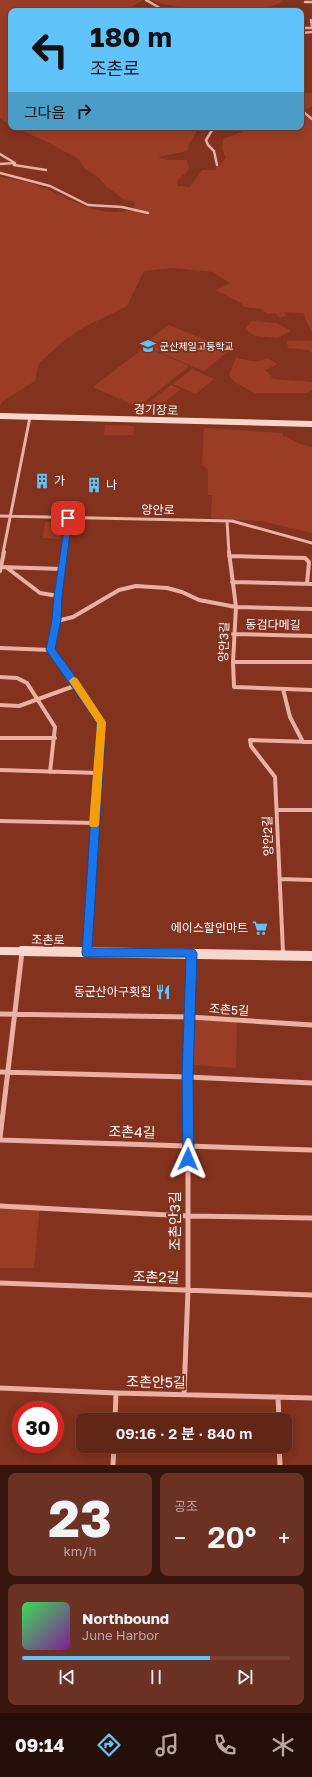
<!DOCTYPE html>
<html lang="ko">
<head>
<meta charset="utf-8">
<style>
  :root { --surface:#622616; --page:#6b3223; --text:#f1f3f6; --muted:#bba5a1; --line:#764335; --accent:#60c3fa }
  body { margin:0; font-family:"Golos Text","Noto Sans KR",sans-serif; background:var(--page); color:var(--text); height:100vh; display:flex; flex-direction:column; font-size:15px; white-space:nowrap }
  * { box-sizing:border-box; margin:0 }
  p { font-size:13px; color:var(--muted) }
  .icon { flex:none; width:22px; height:22px; fill:none; stroke:currentColor; stroke-width:2; stroke-linecap:round; stroke-linejoin:round }
  .map { position:relative; height:1465px; overflow:hidden }
  .sheet { display:flex; flex-direction:column; gap:8px; padding:8px; background:#36150c; flex:1 }
  .sheet>* { flex:none }
  .top-card { position:absolute; left:8px; top:8px; width:296px; height:122px; border-radius:8px; box-shadow:0 2px 10px #0003,0 0 0 1px var(--line); background:#60c3fa; color:#111; overflow:hidden }
  .speed { position:absolute; left:12px; top:1401px; display:flex; gap:8px; font-size:20px; font-weight:700; text-align:center }
  .speed>* { display:grid; place-content:center; width:52px; height:52px; border-radius:50%; background:var(--surface); box-shadow:0 2px 10px #0003,0 0 0 1px var(--line); line-height:1 }
  .speed .limit { border:6px solid #d22; background:#fff; color:#111 }
  .pin { position:absolute; display:grid; place-items:center; width:34px; height:34px; color:#fff; margin:-17px; border-radius:8px; box-shadow:0 2px 6px #0006 }
  .me { position:absolute; width:44px; margin:-22px; rotate:1deg; stroke-linejoin:round; filter:drop-shadow(0 0 3px #0008) }
  .turn { display:flex; align-items:center; gap:14px; height:84px; padding:0 16px; font-size:18px }
  .turn .icon { width:52px; height:52px; stroke-width:2.5 }
  .turn b { display:block; font-size:28px; line-height:34px }
  .then { display:flex; align-items:center; height:38px; padding:0 16px; background:#0003; gap:8px; font-size:15px }
  .big { font-size:30px; font-weight:600; line-height:1.1 }
  .sheet .card { flex:1; display:flex; flex-direction:column; justify-content:center; gap:6px; min-width:0; padding:0 14px; border-radius:8px; background:var(--page) }
  .sheet .dial { align-items:center; gap:0 }
  .dial b { font-size:52px; line-height:1 }
  .song { display:flex; align-items:center; gap:12px }
  .cover { width:48px; height:48px; border-radius:6px; background:linear-gradient(135deg,hsl(130 70% 55%),hsl(290 70% 35%)) }
  .played { height:4px; border-radius:2px; background:linear-gradient(90deg,var(--accent) 70%,var(--line) 70%) }
  .keys { display:flex; justify-content:space-around; direction:ltr }
  .heat { display:flex; justify-content:space-between; align-items:center; font-size:22px; direction:ltr }
  .sheet .tiles { flex:1; display:grid; gap:8px; grid-template-columns:1fr 1fr }
  .card:last-child { grid-column:span 2 }
  .trip { position:absolute; left:76px; top:1413px; width:216px; height:40px; border-radius:8px; background:var(--surface); box-shadow:0 2px 10px #0003,0 0 0 1px var(--line); font-weight:600; line-height:40px; text-align:center }
  .dock { display:flex; height:64px; justify-content:space-around; align-items:center; background:#270f09; color:var(--muted) }
  .dock .icon { width:28px; height:28px }
  .dock .current { color:var(--accent) }
  .dock b { font-size:18px; color:var(--text) }
  .map>svg:first-child { display:block }
  .green { fill:#9b3d26 }
  .lines { fill:none; stroke-linecap:round; stroke-linejoin:round }
  .street-far3 { stroke:#eab0a2; stroke-width:2.5 }
  .street-far2 { stroke:#eab0a2; stroke-width:3 }
  .street-far1 { stroke:#eab0a2; stroke-width:4 }
  .street { stroke:#eab0a2; stroke-width:5 }
  .secondary-far2 { stroke:#f7d6cd; stroke-width:6 }
  .secondary-far1 { stroke:#f7d6cd; stroke-width:8 }
  .secondary { stroke:#f7d6cd; stroke-width:10 }
  .route { fill:#1a73e8; stroke:#114b97 }
  .slow { fill:#f59e0b }
  .labels { text-anchor:middle; stroke-width:4; stroke-linejoin:round; paint-order:stroke }
  .far-poi-label { font-size:10px; fill:#fff; stroke:#82321d; text-anchor:start }
  .street-label { font-size:12px; fill:#fff; stroke:#82321d }
  .poi-label { font-size:12px; fill:#fff; stroke:#82321d; text-anchor:start }
  .near-street-label { font-size:14px; fill:#fff; stroke:#82321d }
</style>
</head>
<body>
<div class="map">
<svg width="312" height="1465" viewBox="0 0 312 1465">
  <rect width="100%" height="100%" fill="#82321d"/>
  <path class="green" d="M0,0H144L124,11H11V126L0,118Z
    M150,0H282L283,2L259,11H229L226,9C200,10 174,8 150,0Z
    M301,93H312V106L306,110L301,107Z
    M306,117L312,120V332L305,319L304,313L284,312L286,316L279,317L275,313L267,314L262,309L244,307L241,303L215,290L230,283L213,272L173,268L144,271L127,306L84,327L66,339L39,363L35,381L2,402L0,406V177C12,179 25,181 36,185C70,197 94,219 133,210L135,202L125,200L107,187L98,177L85,169L79,159L47,142L14,127H205L198,129L188,146V151L158,157L167,160H187L189,169L178,180L177,186L190,187L202,170H215L226,158L222,149L223,139L255,127H301V118Z
    M252,321L277,323L291,331L278,338L255,336L245,329Z
    M169,325L230,350L204,371L142,345Z
    M287,341H312V353L309,350L288,348Z
    M145,347L189,366L138,407L93,387Z
    M236,358L257,362L268,358L277,364L266,370L273,379L312,382V390L306,393H255L236,383L229,375Z
    M192,369L214,379L196,394L173,384Z
    M171,385L181,389L156,409L147,404Z
    M105,425L134,426L133,435H104Z
    M204,428L283,433V436C295,440 298,445 312,447V533L261,521L211,518L212,495H208V470L202,464Z
    M45,522H62L60,539L43,538Z
    M196,1019L237,1021L236,1068L193,1065Z
    M0,1204H40L34,1268H0Z"/>
  <g class="lines">
    <path class="street-far3" d="M146,0L165,11
      M305,2H312
      M311,20L312,26
      M301,28H312
      M301,33L312,32
      M301,110L312,119
      M214,127L206,140L208,145L214,151L217,165
      M0,154L15,163L0,164
      M15,163L14,165L46,170
      M0,173L50,186L88,205L122,207L148,213"/>
    <path class="street-far2" d="M0,516L232,521L312,543
      M227,521L229,553
      M3,553L30,417
      M64,553L68,518"/>
    <path class="street-far1" d="M64,552L58,596L57,621L50,650L77,685L101,723L87,952
      M229,552L236,607L233,662L234,687L312,690
      M229,556L305,558L309,562L307,583
      M0,567L62,569
      M6,567L40,593L58,596
      M0,571L4,552
      M232,582L312,584
      M57,621L73,617L119,590L136,586L167,588L182,592L199,600L236,607L312,609
      M233,634L312,636
      M0,648L50,650
      M233,662H312
      M0,677L17,678L27,683L55,727L50,772
      M283,689L290,717L303,742
      M0,705L19,706L77,685
      M0,738H55
      M0,770L98,773
      M277,810H312
      M0,821L94,823
      M280,879L312,880
      M283,952L275,777L251,746L250,740L312,742"/>
    <path class="street" d="M283,951V954
      M0,1014L190,1017L312,1025
      M0,1072L188,1077L312,1083
      M0,1138L22,952
      M0,1140L312,1150
      M0,1206L187,1216L312,1218
      M0,1283L312,1295
      M0,1388L116,1393L312,1398
      M184,1394L188,1290V1077L192,954
      M278,1397L279,1420
      M115,1420L116,1393
      M279,1446L280,1465
      M113,1465L114,1446"/>
    <path class="secondary-far2" d="M0,416L312,424"/>
    <path class="secondary-far1" d="M0,951L84,952"/>
    <path class="secondary" d="M22,951L312,956"/>
  </g>
  <path class="route" d="M66,516H68L72,518L62,596L61,620L55,649L80,683L106,722L92,948L192,949L195,950L197,953L193,1077L194,1159L193,1163L188,1165L184,1163L183,1159L182,1077L186,957H87L83,956L82,953L97,723L46,650L52,620L54,596Z"/>
  <path class="slow" d="M73,677L77,678L106,722L99,825L97,827H91L89,825L97,723L69,681Z"/>
  <defs>
    <g id="school-bare" transform="scale(1.2)"><path d="M0-5L7-2L0 1L-7-2ZM-4 1L0 2.5L4 1V4Q0 6-4 4Z" fill="#60c3fa" stroke="#82321d" stroke-width="2.5" paint-order="stroke"/></g>
    <g id="building-bare" transform="scale(1.2)"><path d="M-4-6H4V6H1V3H-1V6H-4ZM-2.5-4.3h1.7v1.8h-1.7ZM.8-4.3h1.7v1.8H.8ZM-2.5-1h1.7V.8h-1.7ZM.8-1h1.7V.8H.8Z" fill="#60c3fa" stroke="#82321d" stroke-width="2.5" paint-order="stroke"/></g>
    <g id="supermarket-bare" transform="scale(1.2)"><path d="M-6-5.5h2.5l.6 2H6L4.5 2H-2.5L-4.4-4H-6ZM-1.5 3.2a1.3 1.3 0 1 0 .1 0ZM3 3.2a1.3 1.3 0 1 0 .1 0Z" fill="#60c3fa" stroke="#82321d" stroke-width="2.5" paint-order="stroke"/></g>
    <g id="restaurant-bare" transform="scale(1.2)"><path d="M-5-6h1v4h1v-4h1v4h1v-4h1v5L-1.5 .5V6h-2V.5L-5-1ZM5-6V6H3V1.5H1.5Q1.5-4 5-6Z" fill="#60c3fa" stroke="#82321d" stroke-width="2.5" paint-order="stroke"/></g>
  </defs>
  <g fill-rule="evenodd">
    <use href="#school-bare" x="148" y="346"/>
    <use href="#building-bare" x="42" y="481"/>
    <use href="#building-bare" x="94" y="485"/>
    <use href="#supermarket-bare" x="260" y="928"/>
    <use href="#restaurant-bare" x="163" y="992"/>
  </g>
  <g class="labels">
    <g class="far-poi-label">
      <text x="160" y="350">군산제일고등학교</text>
    </g>
    <g class="street-label">
      <text transform="translate(156 410) rotate(2)" y="4">경기장로</text>
      <text transform="translate(158 510) rotate(1)" y="4">양안로</text>
      <text transform="translate(273 625) rotate(1)" y="4">동검다메길</text>
      <text transform="translate(224 642) rotate(-88)" y="4">양안3길</text>
      <text transform="translate(268 836) rotate(-92)" y="4">양안2길</text>
      <text transform="translate(48 940) rotate(1)" y="4">조촌로</text>
      <text transform="translate(229 1010) rotate(4)" y="4">조촌5길</text>
    </g>
    <g class="poi-label">
      <text x="54" y="485">가</text>
      <text x="106" y="489">나</text>
      <text x="248" y="932" text-anchor="end">에이스할인마트</text>
      <text x="151" y="996" text-anchor="end">동군산아구횟집</text>
    </g>
    <g class="near-street-label">
      <text transform="translate(132 1132) rotate(2)" y="5">조촌4길</text>
      <text transform="translate(175 1221) rotate(-90)" y="5">조촌안3길</text>
      <text transform="translate(156 1277) rotate(2)" y="5">조촌2길</text>
      <text transform="translate(156 1382) rotate(1)" y="5">조촌안5길</text>
    </g>
  </g>
</svg>
<div class="speed"><div class="limit">30</div></div>
<div class="pin" style="left:68px;top:518px;background:#d93025"><svg class="icon" aria-label="arrive" viewBox="0 0 24 24"><path d="M6 21V4h12l-3 4 3 4H6"/></svg></div>
<svg class="me" style="left:188px;top:1159px" viewBox="-20 -20 40 40"><path d="M0-17L14 15 0 8-14 15z" fill="#1a73e8" stroke="#fff" stroke-width="4"/></svg>
<div class="trip">09:16 · 2 분 · 840 m</div>
<div class="top-card">
<div class="turn"><svg class="icon" aria-label="left" viewBox="0 0 24 24"><path d="M17 20v-9H6M10 6l-5 5 5 5"/></svg><div><b>180 m</b>조촌로</div></div>
<div class="then">그다음<svg class="icon" aria-label="right" viewBox="0 0 24 24"><path d="M7 20v-9h11M14 6l5 5-5 5"/></svg></div>
</div>
</div>
<section class="sheet">
<div class="tiles">
<div class="card dial"><b>23</b><p>km/h</p></div>
<div class="card"><p>공조</p>
<div class="heat"><a>−</a><b class="big">20°</b><a>+</a></div>
</div>
<div class="card">
<div class="song"><i class="cover"></i><div><b>Northbound</b><p>June Harbor</p></div></div>
<div class="played"></div>
<div class="keys"><svg class="icon" aria-label="previous" viewBox="0 0 24 24"><path d="M18 5L8 12l10 7zM5 5v14"/></svg><svg class="icon" aria-label="pause" viewBox="0 0 24 24"><path d="M8 5v14M16 5v14"/></svg><svg class="icon" aria-label="next" viewBox="0 0 24 24"><path d="M6 5l10 7-10 7zM19 5v14"/></svg></div>
</div>
</div>
</section>
<nav class="dock">
<b>09:14</b>
<svg class="icon current" aria-label="directions" viewBox="0 0 24 24"><path d="M12 3l9 9-9 9-9-9zM9 14v-3h6M13 9l2 2-2 2"/></svg>
<svg class="icon" aria-label="music" viewBox="0 0 24 24"><path d="M9 18V5l10-2v13"/><circle cx="6" cy="18" r="3"/><circle cx="16" cy="16" r="3"/></svg>
<svg class="icon" aria-label="phone" viewBox="0 0 24 24"><path d="M5 4h4l2 5-3 2q2 4 5 5l2-3 5 2v4C11 20 4 13 5 4z"/></svg>
<svg class="icon" aria-label="climate" viewBox="0 0 24 24"><path d="M12 3v18M4 7l16 10M4 17L20 7"/></svg>
</nav>
</body>
</html>
